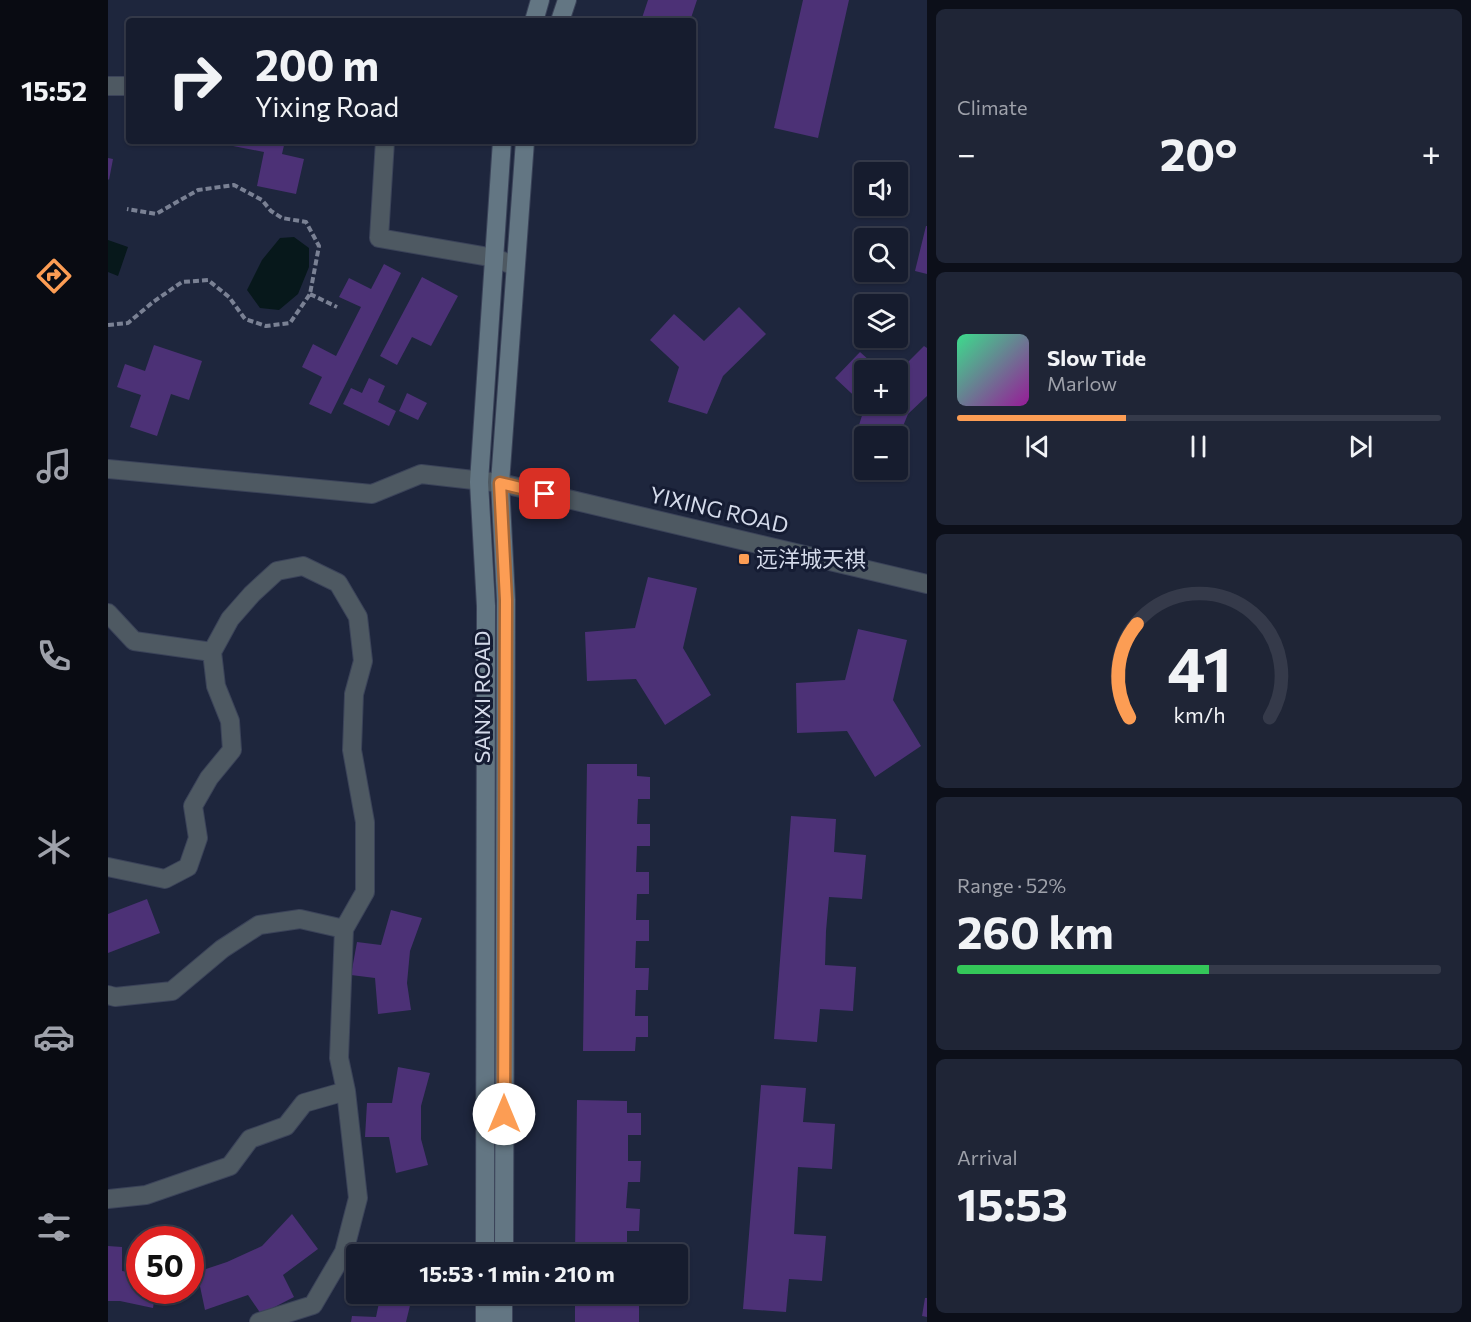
<!DOCTYPE html>
<html lang="en">
<head>
<meta charset="utf-8">
<style>
  :root { --surface:#161c2e; --page:#1f2536; --text:#f1f3f6; --muted:#9ea1aa; --line:#353a4a; --accent:#fc9d54 }
  body { margin:0; font-family:Commissioner,"Noto Sans SC",sans-serif; background:var(--page); color:var(--text); height:100vh; display:flex; flex-direction:column; font-size:22px; white-space:nowrap }
  * { box-sizing:border-box; margin:0 }
  p { font-size:20px; color:var(--muted) }
  .icon { flex:none; width:33px; height:33px; fill:none; stroke:currentColor; stroke-width:2; stroke-linecap:round; stroke-linejoin:round }
  .map { position:relative; flex:1; overflow:hidden }
  .drawer { display:flex; flex-direction:column; gap:9px; padding:9px; background:#0c0f19; width:544px }
  .drawer>* { flex:none }
  .banner { position:absolute; left:18px; top:18px; width:570px; height:126px; border-radius:6px; box-shadow:0 2px 4px #0004,0 0 0 2px var(--line); background:#161c2e; color:var(--text); overflow:hidden }
  .tools { position:absolute; left:746px; top:162px; display:grid; gap:12px }
  .tools a { display:grid; place-items:center; width:54px; height:54px; border-radius:6px; background:var(--surface); box-shadow:0 2px 4px #0004,0 0 0 2px var(--line); font-size:30px }
  .speed { position:absolute; left:18px; top:1226px; display:flex; gap:12px; font-size:30px; font-weight:700; text-align:center }
  .speed>* { display:grid; place-content:center; width:78px; height:78px; border-radius:50%; background:var(--surface); box-shadow:0 2px 4px #0004,0 0 0 2px var(--line); line-height:1 }
  .speed .limit { border:9px solid #d22; background:#fff; color:#111 }
  .pin { position:absolute; display:grid; place-items:center; width:51px; height:51px; color:#fff; margin:-26px; border-radius:12px; box-shadow:0 3px 9px #0006 }
  .me { position:absolute; width:66px; margin:-33px; rotate:0deg; stroke-linejoin:round; filter:drop-shadow(0 0 4px #0008) }
  .turn { display:flex; align-items:center; gap:21px; height:126px; padding:0 30px; font-size:27px }
  .turn .icon { width:78px; height:78px; stroke-width:2.5 }
  .turn b { display:block; font-size:42px; line-height:51px }
  .big { font-size:45px; font-weight:700; line-height:1.1 }
  .drawer .tile { flex:1; display:flex; flex-direction:column; justify-content:center; gap:9px; min-width:0; padding:0 21px; border-radius:9px; background:var(--page) }
  .drawer .dial { align-items:center; gap:0 }
  .dial svg { height:156px; overflow:visible; fill:none; stroke:var(--line); stroke-width:7; stroke-linecap:round; text-anchor:middle }
  .dial text { fill:var(--text); stroke:none }
  .song { display:flex; align-items:center; gap:18px }
  .cover { width:72px; height:72px; border-radius:9px; background:linear-gradient(135deg,hsl(150 70% 55%),hsl(300 70% 35%)) }
  .played { height:6px; border-radius:3px; background:linear-gradient(90deg,var(--accent) 35%,var(--line) 35%) }
  .keys { display:flex; justify-content:space-around; direction:ltr }
  .heat { display:flex; justify-content:space-between; align-items:center; font-size:33px; direction:ltr }
  .charge { height:9px; border-radius:4px; background:linear-gradient(90deg,#34c759 52%,var(--line) 0) }
  .trip { position:absolute; left:238px; top:1244px; width:342px; height:60px; border-radius:6px; background:var(--surface); box-shadow:0 2px 4px #0004,0 0 0 2px var(--line); font-weight:700; line-height:60px; text-align:center }
  main { display:flex; flex:1; min-height:0 }
  .menu { display:flex; flex-direction:column; width:108px; justify-content:space-around; align-items:center; background:#090b12; color:var(--muted) }
  .menu .icon { width:42px; height:42px }
  .menu .selected { color:var(--accent) }
  .menu b { font-size:27px; color:var(--text) }
  .map>svg:first-child { display:block }
  .water { fill:#07181b }
  .building { fill:#4c3176 }
  .lines { fill:none; stroke-linecap:round; stroke-linejoin:round }
  .street-casing { stroke:#3b4359; stroke-width:20 }
  .secondary-casing { stroke:#3b4359; stroke-width:20 }
  .path { stroke:#7a8194; stroke-width:4; stroke-dasharray:6 3; stroke-linecap:butt }
  .street { stroke:#4e5962; stroke-width:18 }
  .secondary { stroke:#637683; stroke-width:18 }
  .route-casing { stroke:#a46637; stroke-width:15 }
  .route { stroke:#fc9d54; stroke-width:10 }
  .poi-dot { fill:#fc9d54; stroke:#151c33; stroke-width:2 }
  .labels { text-anchor:middle; stroke-width:6; stroke-linejoin:round; paint-order:stroke }
  .street-label { font-size:22px; fill:#d4daea; stroke:#151c33 }
  .poi-label { font-size:22px; fill:#d4daea; stroke:#151c33; text-anchor:start }
</style>
</head>
<body>
<main>
<nav class="menu">
<b>15:52</b>
<svg class="icon selected" aria-label="directions" viewBox="0 0 24 24"><path d="M12 3l9 9-9 9-9-9zM9 14v-3h6M13 9l2 2-2 2"/></svg>
<svg class="icon" aria-label="music" viewBox="0 0 24 24"><path d="M9 18V5l10-2v13"/><circle cx="6" cy="18" r="3"/><circle cx="16" cy="16" r="3"/></svg>
<svg class="icon" aria-label="phone" viewBox="0 0 24 24"><path d="M5 4h4l2 5-3 2q2 4 5 5l2-3 5 2v4C11 20 4 13 5 4z"/></svg>
<svg class="icon" aria-label="climate" viewBox="0 0 24 24"><path d="M12 3v18M4 7l16 10M4 17L20 7"/></svg>
<svg class="icon" aria-label="car" viewBox="0 0 24 24"><path d="M5 17H2v-5l4-1 3-4h7l3 4 3 1v5h-3M9 17h6M6 11h13"/><circle cx="7" cy="17" r="2"/><circle cx="17" cy="17" r="2"/></svg>
<svg class="icon" aria-label="filters" viewBox="0 0 24 24"><path d="M4 7h16M4 17h16"/><circle cx="9" cy="7" r="2"/><circle cx="15" cy="17" r="2"/></svg>
</nav>
<div class="map">
<svg width="819" height="1322" viewBox="0 0 819 1322">
  <rect width="100%" height="100%" fill="#1e263d"/>
  <path class="water" d="M186,237L201,248V267L190,294L171,310L152,308L139,290L154,260L172,238Z
    M0,240L20,247L10,276L0,272Z"/>
  <path class="building" d="M540,0H589L582,21H533Z
    M695,0H741L710,138L666,128Z
    M126,141H177L174,154L196,159L188,194L149,186L156,152L125,146Z
    M0,158L5,159L1,180L0,179Z
    M818,226H819V274L807,271Z
    M276,264L293,273L223,414L201,404L214,377L194,367L205,344L228,356L253,307L231,297L241,278L263,289Z
    M314,277L350,296L323,346L304,337L289,365L272,356Z
    M631,307L658,334L615,376L599,414L560,402L571,367L542,340L566,314L596,341Z
    M46,345L94,361L81,400L63,394L49,436L22,427L33,395L9,387L17,364L37,371Z
    M816,346L819,348V396L800,414L789,441V436H756V444L746,441L757,406L727,378L752,352L772,370H756V404H789V373Z
    M261,378L277,386L270,402L288,411L281,426L235,404L243,388L254,393Z
    M299,393L319,403L310,420L291,411Z
    M540,577L589,588L575,648L603,695L557,725L528,679L479,681L477,632L527,628Z
    M750,629L799,640L785,700L813,746L767,777L739,731L689,733L688,683L737,680Z
    M479,764H529V776L542,777V799H530L529,824H542V846H529L528,872H541V894H529L528,920H541V941H528L527,968H541L540,990H528L527,1016H540V1037H528L527,1051H475Z
    M683,816L728,819L726,852L758,855L754,899L721,897L718,931L717,965L748,967L745,1011L712,1009L709,1042L666,1039Z
    M39,899L52,933L0,953V914Z
    M283,910L314,918L302,951L299,983L303,1010L270,1014L267,978L243,975L249,942L273,945Z
    M290,1067L322,1073L313,1106V1139L320,1165L288,1173L281,1137H257L259,1103H284Z
    M653,1085L698,1088L695,1122L727,1124L724,1169L690,1167L686,1234L718,1236L714,1281L681,1279L678,1312L635,1309Z
    M469,1100L519,1101V1113H533V1135H520V1161H533L532,1182H520L518,1208L532,1209L531,1231H519V1254H467Z
    M184,1214L210,1249L175,1275L186,1297L153,1314L140,1295L97,1310L89,1272L119,1262L154,1246Z
    M0,1246L14,1247V1271L32,1274V1290H48L45,1308L12,1301H0Z
    M273,1293H305L298,1322H243L244,1316L268,1317Z
    M467,1293H517V1304L531,1305V1322H467Z
    M817,1298H819V1317L814,1316Z"/>
  <g class="lines">
    <g class="street-casing">
      <path id="street" d="M0,86H21
        M277,141L271,238L387,258L407,266
        M0,469L264,494L313,474L392,483L819,584
        M0,613L26,641L104,652L122,619L144,594L169,571L195,566L230,583L250,617L255,661L246,694L244,750L257,822V892L236,929L231,1058L238,1091L250,1198L236,1252L205,1305L151,1322
        M0,867L57,879L80,867L90,838L85,806L101,778L124,750L122,721L108,686L104,652
        M0,995L7,997L64,991L114,949L151,925L192,919L236,929
        M0,1199L38,1195L122,1166L142,1139L178,1126L196,1103L238,1091"/>
    </g>
    <g class="secondary-casing">
      <path id="secondary" d="M426,21L432,0
        M452,21L459,0
        M377,1254L378,606L371,482L394,141
        M396,1254L398,600L392,483L417,141
        M377,1322V1293
        M395,1322V1293"/>
    </g>
    <path class="path" d="M202,294L229,307
      M0,325L20,323L45,302L74,282L100,280L121,297L137,319L158,326L182,323L202,294L211,246L198,222L174,218L163,211L154,200L126,185L90,190L48,214L19,209"/>
    <use href="#street" class="street"/>
    <use href="#secondary" class="secondary"/>
  </g>
  <g class="lines">
    <g class="route-casing">
      <path id="route" d="M396,1114L398,600L392,483L437,494"/>
    </g>
    <use href="#route" class="route"/>
  </g>
  <rect class="poi-dot" x="630" y="553" width="12" height="12" rx="3"/>
  <g class="labels">
    <g class="street-label">
      <text transform="translate(611 510) rotate(13)" y="8">YIXING ROAD</text>
      <text transform="translate(374 697) rotate(-90)" y="8">SANXI ROAD</text>
    </g>
    <g class="poi-label">
      <text x="648" y="567">远洋城天祺</text>
    </g>
  </g>
</svg>
<div class="tools">
<a><svg class="icon" aria-label="sound" viewBox="0 0 24 24"><path d="M4 9h4l5-4v14l-5-4H4zM17 9q2 3 0 6"/></svg></a>
<a><svg class="icon" aria-label="search" viewBox="0 0 24 24"><circle cx="10" cy="10" r="6"/><path d="M15 15l6 6"/></svg></a>
<a><svg class="icon" aria-label="layers" viewBox="0 0 24 24"><path d="M12 4l9 5-9 5-9-5zM3 14l9 5 9-5"/></svg></a>
<a>+</a>
<a>−</a>
</div>
<div class="speed"><div class="limit">50</div></div>
<div class="pin" style="left:437px;top:494px;background:#d93025"><svg class="icon" aria-label="arrive" viewBox="0 0 24 24"><path d="M6 21V4h12l-3 4 3 4H6"/></svg></div>
<svg class="me" style="left:396px;top:1114px" viewBox="-20 -20 40 40"><circle r="19" fill="#fff"/><path d="M0-13L10 11 0 6-10 11z" fill="#fc9d54"/></svg>
<div class="trip">15:53 · 1 min · 210 m</div>
<div class="banner">
<div class="turn"><svg class="icon" aria-label="right" viewBox="0 0 24 24"><path d="M7 20v-9h11M14 6l5 5-5 5"/></svg><div><b>200 m</b>Yixing Road</div></div>
</div>
</div>
<section class="drawer">
<div class="tile"><p>Climate</p>
<div class="heat"><a>−</a><b class="big">20°</b><a>+</a></div>
</div>
<div class="tile">
<div class="song"><i class="cover"></i><div><b>Slow Tide</b><p>Marlow</p></div></div>
<div class="played"></div>
<div class="keys"><svg class="icon" aria-label="previous" viewBox="0 0 24 24"><path d="M18 5L8 12l10 7zM5 5v14"/></svg><svg class="icon" aria-label="pause" viewBox="0 0 24 24"><path d="M8 5v14M16 5v14"/></svg><svg class="icon" aria-label="next" viewBox="0 0 24 24"><path d="M6 5l10 7-10 7zM19 5v14"/></svg></div>
</div>
<div class="tile dial"><svg viewBox="0 0 100 80">
<path d="M14 69A42 42 0 1 1 86 69"/>
<path d="M14 69A42 42 0 0 1 18 21" stroke="#fc9d54"/>
<text x="50" y="56" font-size="32" font-weight="700">41</text>
<text x="50" y="72" font-size="11">km/h</text>
</svg></div>
<div class="tile"><p>Range · 52%</p><b class="big">260 km</b><div class="charge"></div></div>
<div class="tile"><p>Arrival</p><b class="big">15:53</b></div>
</section>
</main>
</body>
</html>
